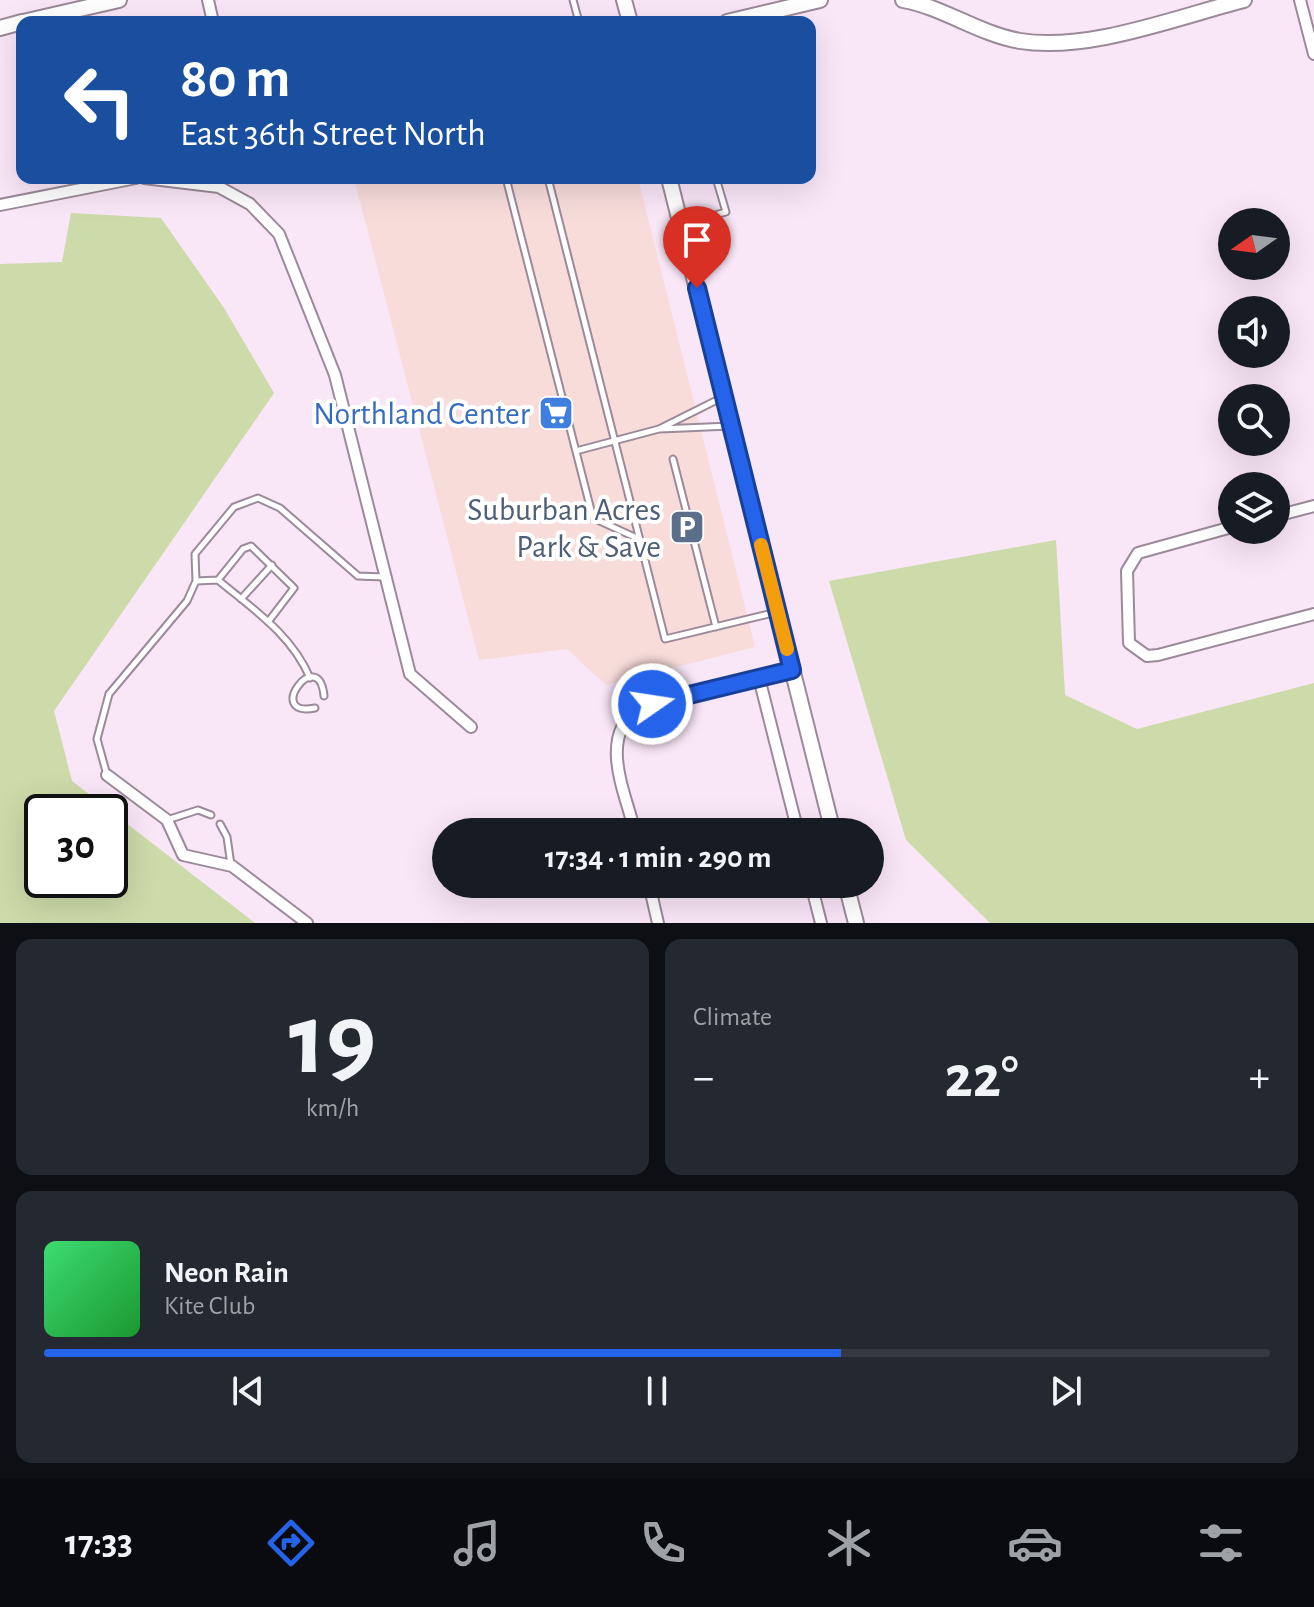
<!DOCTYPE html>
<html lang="en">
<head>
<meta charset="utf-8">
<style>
  :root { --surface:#171b24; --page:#242831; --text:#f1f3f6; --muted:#9ea1a6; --line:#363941; --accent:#2563eb }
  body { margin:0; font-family:"Alegreya Sans",sans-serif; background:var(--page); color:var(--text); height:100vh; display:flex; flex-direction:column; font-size:30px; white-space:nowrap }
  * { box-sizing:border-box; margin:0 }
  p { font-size:26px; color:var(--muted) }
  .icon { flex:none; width:44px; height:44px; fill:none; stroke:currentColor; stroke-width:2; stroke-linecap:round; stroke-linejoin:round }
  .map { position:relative; height:923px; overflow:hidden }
  .details { display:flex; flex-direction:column; gap:16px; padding:16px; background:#0d0f14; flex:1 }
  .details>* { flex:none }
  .top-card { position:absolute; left:16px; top:16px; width:800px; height:168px; border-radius:16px; box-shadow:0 8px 32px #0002; background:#1a4fa0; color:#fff; overflow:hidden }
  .needle { width:52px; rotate:256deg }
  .buttons { position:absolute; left:1218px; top:208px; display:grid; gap:16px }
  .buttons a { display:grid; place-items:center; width:72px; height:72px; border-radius:50%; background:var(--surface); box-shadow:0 8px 32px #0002; font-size:40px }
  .speed { position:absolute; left:24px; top:794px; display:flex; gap:16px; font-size:40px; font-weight:700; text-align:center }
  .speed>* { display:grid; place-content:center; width:104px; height:104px; border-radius:50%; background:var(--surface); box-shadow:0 8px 32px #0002; line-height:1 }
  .speed .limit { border:4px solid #111; border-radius:12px; background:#fff; color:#111 }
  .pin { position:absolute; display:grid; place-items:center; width:68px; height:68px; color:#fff; margin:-82px -34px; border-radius:50% 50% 50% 0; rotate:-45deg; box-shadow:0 0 8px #0007 }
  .pin .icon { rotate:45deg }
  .me { position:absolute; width:88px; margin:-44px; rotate:77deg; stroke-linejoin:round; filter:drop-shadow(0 0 6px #0008) }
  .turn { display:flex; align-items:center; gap:28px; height:168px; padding:0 32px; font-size:36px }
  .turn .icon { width:104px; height:104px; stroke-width:2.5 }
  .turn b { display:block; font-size:56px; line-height:68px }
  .big { font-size:60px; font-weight:700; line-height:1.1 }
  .details .card { flex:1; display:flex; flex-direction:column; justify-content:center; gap:12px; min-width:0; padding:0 28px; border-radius:16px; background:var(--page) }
  .details .dial { align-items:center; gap:0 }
  .dial b { font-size:104px; line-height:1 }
  .song { display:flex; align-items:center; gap:24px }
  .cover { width:96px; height:96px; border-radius:12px; background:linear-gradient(135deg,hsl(140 70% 55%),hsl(130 70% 35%)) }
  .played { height:8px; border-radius:4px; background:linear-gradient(90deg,var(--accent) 65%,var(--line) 65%) }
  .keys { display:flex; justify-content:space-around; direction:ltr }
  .heat { display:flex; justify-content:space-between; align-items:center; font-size:44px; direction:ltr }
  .details .tiles { flex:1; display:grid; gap:16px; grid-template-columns:1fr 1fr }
  .card:last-child { grid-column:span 2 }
  .trip { position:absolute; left:432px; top:818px; width:452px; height:80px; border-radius:40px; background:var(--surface); box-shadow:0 8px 32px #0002; font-weight:700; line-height:80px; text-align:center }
  .tab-bar { display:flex; height:128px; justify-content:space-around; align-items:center; background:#090b0e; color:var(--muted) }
  .tab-bar .icon { width:56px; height:56px }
  .tab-bar .on { color:var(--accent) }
  .tab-bar b { font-size:36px; color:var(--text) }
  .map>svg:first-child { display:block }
  .commercial { fill:#f7dcda }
  .green { fill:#cddaa9; fill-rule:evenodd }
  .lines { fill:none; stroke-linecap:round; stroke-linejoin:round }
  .service-casing { stroke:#9b8a99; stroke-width:9 }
  .minor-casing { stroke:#9b8a99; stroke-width:14 }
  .tertiary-casing { stroke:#9b8a99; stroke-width:18 }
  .secondary-casing { stroke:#9b8a99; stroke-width:18 }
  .service { stroke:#fff; stroke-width:5 }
  .minor { stroke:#fff; stroke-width:10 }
  .tertiary { stroke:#fff; stroke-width:14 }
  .secondary { stroke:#fff; stroke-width:14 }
  .route-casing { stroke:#184099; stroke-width:20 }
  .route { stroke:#2563eb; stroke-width:14 }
  .slow { stroke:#f59e0b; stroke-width:14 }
  .labels { text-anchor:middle; stroke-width:8; stroke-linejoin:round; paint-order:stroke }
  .shop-label { font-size:32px; fill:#366cbe; stroke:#fff; text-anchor:end }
  .service-label { font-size:32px; fill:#4e5e75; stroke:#fff; text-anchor:end }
</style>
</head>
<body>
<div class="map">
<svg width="1314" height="923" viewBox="0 0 1314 923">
  <rect width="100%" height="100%" fill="#f9e6f7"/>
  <path class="commercial" d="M354,178H638L755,647L606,685L567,649L479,660Z"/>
  <path class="green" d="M71,213L161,218L224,308L274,393L54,711L72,781L255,923H0V264L62,262ZM42,812H110V880H42Z
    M1056,540L1065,695L1137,729L1314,683V923H990L906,840L829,581Z"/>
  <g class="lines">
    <g class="service-casing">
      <path id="service" d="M573,0L579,22
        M506,178L593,518L639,539
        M548,178L665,639L777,612
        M682,224L726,212L716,178
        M660,429L730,426
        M576,451L659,429L723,397
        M673,459L716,627
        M218,580L243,549L251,546L294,588L268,622
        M196,581L218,580C253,609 292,635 310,678
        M241,599L272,565
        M315,708C263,718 319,643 324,696
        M107,775L97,739L109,694L187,601L196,581L195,554L234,507L258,498L280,508L358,576L384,577
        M167,820L198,810L211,815
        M220,824L227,837L231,865"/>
    </g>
    <g class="minor-casing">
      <path id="minor" d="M208,0L213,22
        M1300,0L1314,54
        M144,178L219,187L250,204L279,234L335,375L410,674L471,727
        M0,205L136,178
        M1276,516L1314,506
        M1232,527L1138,553L1127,571L1129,643L1147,656L1158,655L1314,614
        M759,678L798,832
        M107,775L167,820L183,855L232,866L307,923
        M635,832C625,791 597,736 640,707L792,670
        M649,884L658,923
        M811,884L821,923"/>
    </g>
    <g class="tertiary-casing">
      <path id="tertiary" d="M903,0C943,7 979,34 1020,41C1089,52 1177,17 1244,0
        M23,22L119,0
        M727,22L820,0
        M0,28L22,22"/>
    </g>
    <g class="secondary-casing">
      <path id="secondary" d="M624,0L630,22
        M669,178L833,832
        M846,884L856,923"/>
    </g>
    <use href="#service" class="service"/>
    <use href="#minor" class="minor"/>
    <use href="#tertiary" class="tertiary"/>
    <use href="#secondary" class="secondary"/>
  </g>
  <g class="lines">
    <g class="route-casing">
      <path id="route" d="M652,704L792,670L697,288"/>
    </g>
    <use href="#route" class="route"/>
    <path class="slow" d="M761,545L787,649"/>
  </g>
  <defs>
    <g id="supermarket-square" transform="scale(1.8)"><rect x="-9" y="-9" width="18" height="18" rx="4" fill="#3f7fe0" stroke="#fff"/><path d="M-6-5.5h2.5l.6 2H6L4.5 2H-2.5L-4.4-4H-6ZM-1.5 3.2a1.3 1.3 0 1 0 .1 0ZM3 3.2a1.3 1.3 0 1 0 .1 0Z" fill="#fff"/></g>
    <g id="parking-square" transform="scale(1.8)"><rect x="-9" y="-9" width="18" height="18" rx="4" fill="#5c6f8a" stroke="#fff"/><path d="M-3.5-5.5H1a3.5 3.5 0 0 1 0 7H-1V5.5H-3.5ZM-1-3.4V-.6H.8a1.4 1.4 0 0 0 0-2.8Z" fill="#fff"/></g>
  </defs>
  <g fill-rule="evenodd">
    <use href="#supermarket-square" x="556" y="413"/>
    <use href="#parking-square" x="687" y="527"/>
  </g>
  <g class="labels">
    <g class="shop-label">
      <text x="530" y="424">Northland Center</text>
    </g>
    <g class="service-label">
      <text x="661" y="520">Suburban Acres<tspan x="661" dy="37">Park &amp; Save</tspan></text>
    </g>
  </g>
</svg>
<div class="buttons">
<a><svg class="needle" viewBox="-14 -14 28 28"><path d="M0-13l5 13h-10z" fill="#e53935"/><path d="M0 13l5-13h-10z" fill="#9ea1a6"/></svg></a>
<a><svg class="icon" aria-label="sound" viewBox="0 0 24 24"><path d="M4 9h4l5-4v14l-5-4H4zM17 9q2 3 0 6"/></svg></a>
<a><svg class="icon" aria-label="search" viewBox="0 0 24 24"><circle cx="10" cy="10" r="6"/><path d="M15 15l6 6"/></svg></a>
<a><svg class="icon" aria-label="layers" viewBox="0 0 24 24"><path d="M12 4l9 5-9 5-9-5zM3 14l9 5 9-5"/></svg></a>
</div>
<div class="speed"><div class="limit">30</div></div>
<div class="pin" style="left:697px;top:288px;background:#d93025"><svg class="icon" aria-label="arrive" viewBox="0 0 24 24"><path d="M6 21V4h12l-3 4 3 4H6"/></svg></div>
<svg class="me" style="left:652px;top:704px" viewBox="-20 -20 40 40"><circle r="17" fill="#2563eb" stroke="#fff" stroke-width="3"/><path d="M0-11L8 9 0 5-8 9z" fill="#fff"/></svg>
<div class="trip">17:34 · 1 min · 290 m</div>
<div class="top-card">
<div class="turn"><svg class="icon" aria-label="left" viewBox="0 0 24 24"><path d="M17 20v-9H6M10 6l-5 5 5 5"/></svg><div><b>80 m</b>East 36th Street North</div></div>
</div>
</div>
<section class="details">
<div class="tiles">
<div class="card dial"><b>19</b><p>km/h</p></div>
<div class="card"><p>Climate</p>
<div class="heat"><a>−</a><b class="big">22°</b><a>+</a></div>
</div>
<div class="card">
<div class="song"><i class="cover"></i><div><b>Neon Rain</b><p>Kite Club</p></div></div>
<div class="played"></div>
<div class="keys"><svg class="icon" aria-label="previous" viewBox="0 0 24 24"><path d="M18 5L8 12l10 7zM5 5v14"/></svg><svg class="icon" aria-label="pause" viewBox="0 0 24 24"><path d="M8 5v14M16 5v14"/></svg><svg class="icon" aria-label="next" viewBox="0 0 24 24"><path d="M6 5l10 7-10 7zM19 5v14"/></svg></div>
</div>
</div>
</section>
<nav class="tab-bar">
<b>17:33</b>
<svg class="icon on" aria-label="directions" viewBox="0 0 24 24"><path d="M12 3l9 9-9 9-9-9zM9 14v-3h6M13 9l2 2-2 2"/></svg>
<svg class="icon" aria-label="music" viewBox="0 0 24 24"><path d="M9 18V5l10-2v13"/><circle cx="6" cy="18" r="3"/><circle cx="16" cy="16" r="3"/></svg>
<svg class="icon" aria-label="phone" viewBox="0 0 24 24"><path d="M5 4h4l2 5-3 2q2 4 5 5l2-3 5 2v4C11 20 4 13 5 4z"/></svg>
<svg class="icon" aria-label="climate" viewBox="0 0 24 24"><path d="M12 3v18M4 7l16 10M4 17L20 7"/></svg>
<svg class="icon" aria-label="car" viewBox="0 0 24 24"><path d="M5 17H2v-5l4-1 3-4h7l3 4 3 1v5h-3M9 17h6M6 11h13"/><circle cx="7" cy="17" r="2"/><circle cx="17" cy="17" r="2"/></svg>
<svg class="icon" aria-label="filters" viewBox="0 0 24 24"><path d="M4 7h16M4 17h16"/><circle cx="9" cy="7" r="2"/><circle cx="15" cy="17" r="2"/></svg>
</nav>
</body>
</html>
